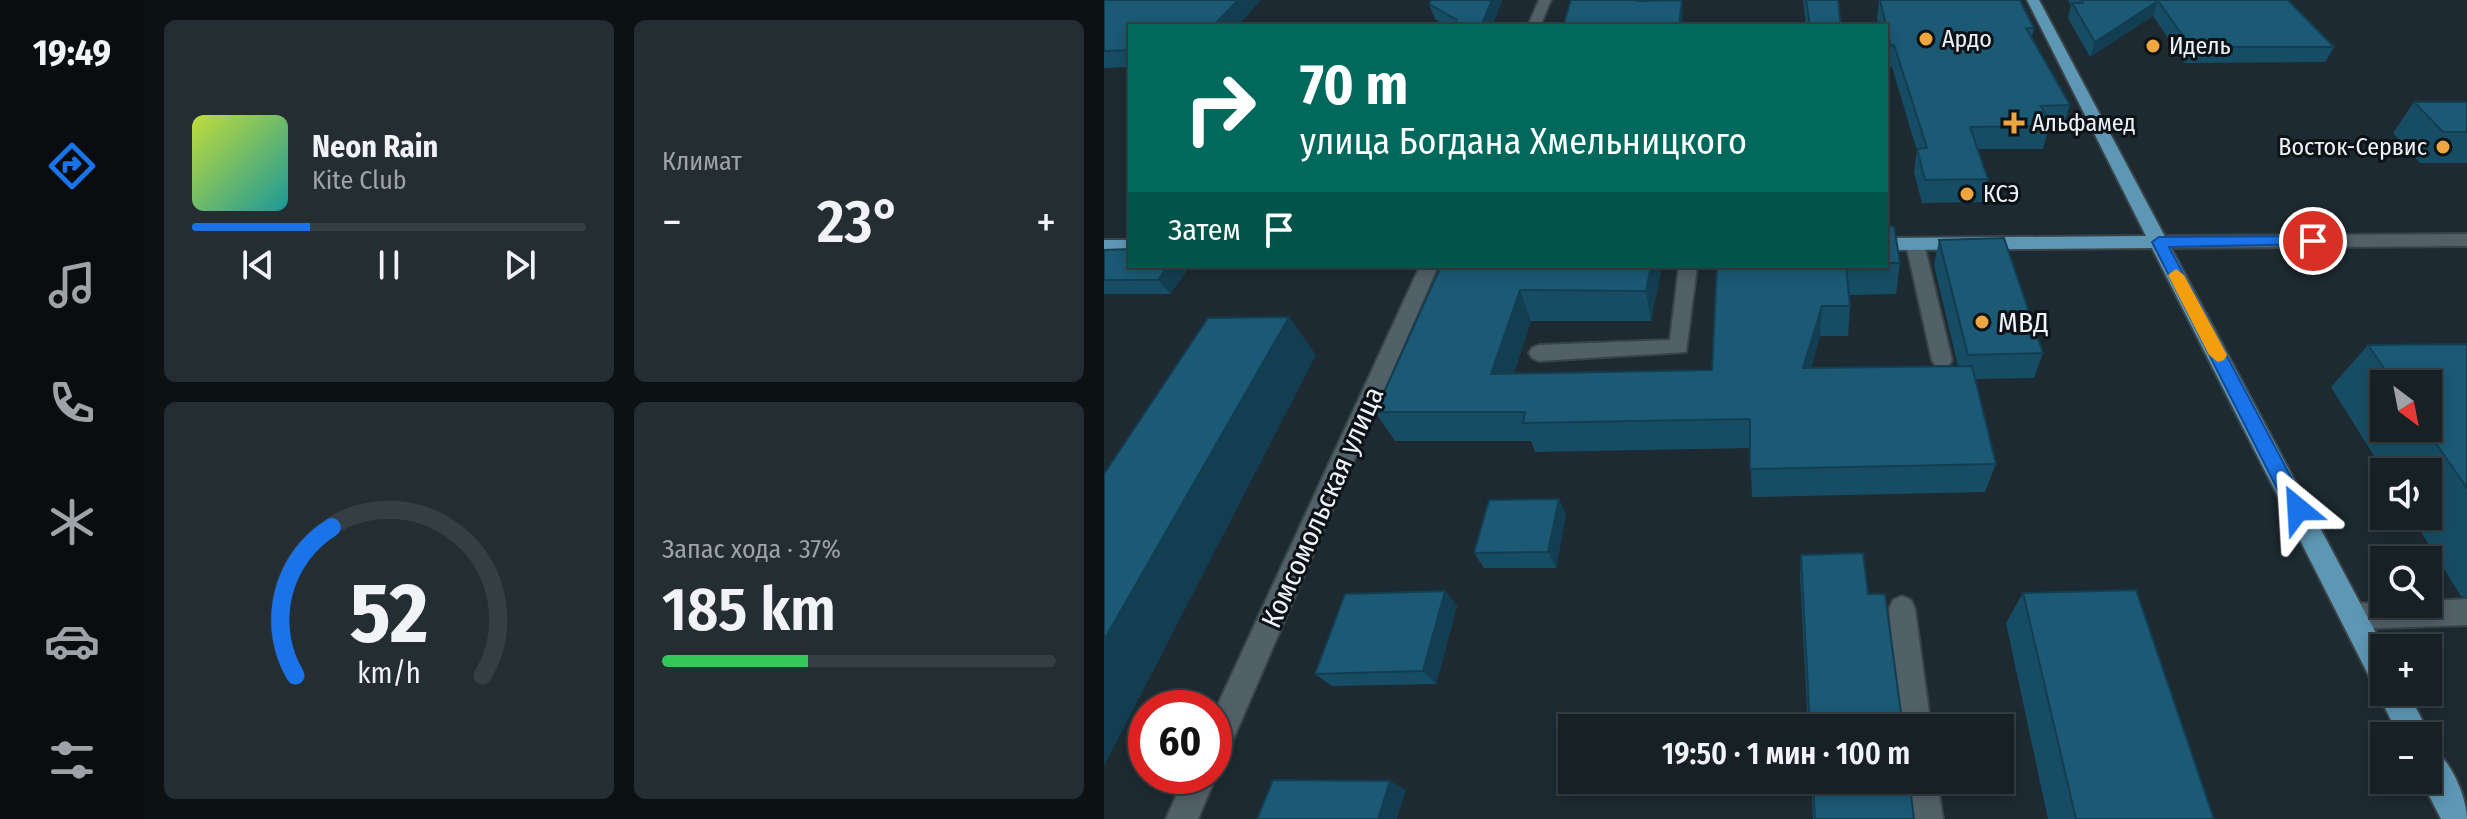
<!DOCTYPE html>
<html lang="ru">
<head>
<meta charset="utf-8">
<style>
  :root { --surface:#162025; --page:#232d32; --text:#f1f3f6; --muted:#9ea3a7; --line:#353e42; --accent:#1a73e8 }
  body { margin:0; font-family:"Fira Sans Condensed",sans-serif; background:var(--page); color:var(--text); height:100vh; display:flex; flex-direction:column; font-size:30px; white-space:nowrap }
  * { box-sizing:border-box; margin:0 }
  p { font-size:26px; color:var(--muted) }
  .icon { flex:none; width:44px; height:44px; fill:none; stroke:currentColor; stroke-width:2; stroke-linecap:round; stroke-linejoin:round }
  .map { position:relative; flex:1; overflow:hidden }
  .sheet { display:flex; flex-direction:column; gap:20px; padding:20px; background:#0c1214; width:960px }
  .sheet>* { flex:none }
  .guide { position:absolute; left:24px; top:24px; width:760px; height:244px; border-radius:0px; box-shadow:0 4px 12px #0003,0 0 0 2px var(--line); background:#00695c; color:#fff; overflow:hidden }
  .needle { width:52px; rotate:148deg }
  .tools { position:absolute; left:1266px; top:370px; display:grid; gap:16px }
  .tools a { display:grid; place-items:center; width:72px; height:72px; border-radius:0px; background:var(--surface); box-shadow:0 4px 12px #0003,0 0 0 2px var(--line); font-size:40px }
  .speed { position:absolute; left:24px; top:690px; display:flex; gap:16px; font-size:40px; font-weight:700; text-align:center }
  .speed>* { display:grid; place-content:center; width:104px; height:104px; border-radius:50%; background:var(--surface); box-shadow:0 4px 12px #0003,0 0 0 2px var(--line); line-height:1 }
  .speed .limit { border:12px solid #d22; background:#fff; color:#111 }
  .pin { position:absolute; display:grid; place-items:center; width:68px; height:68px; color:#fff; margin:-34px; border:4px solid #fff; border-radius:50%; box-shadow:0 2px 8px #0007 }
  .me { position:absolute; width:88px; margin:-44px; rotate:333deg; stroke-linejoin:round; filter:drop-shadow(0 0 6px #0008) }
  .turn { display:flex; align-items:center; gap:28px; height:168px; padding:0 40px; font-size:36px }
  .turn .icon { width:104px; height:104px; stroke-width:2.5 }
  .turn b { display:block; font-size:56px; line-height:68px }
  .then { display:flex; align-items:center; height:76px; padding:0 40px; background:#0003; gap:16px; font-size:30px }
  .big { font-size:60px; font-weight:600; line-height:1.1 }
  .sheet .widget { flex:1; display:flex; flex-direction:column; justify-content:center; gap:12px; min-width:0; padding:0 28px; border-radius:12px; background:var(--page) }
  .sheet .dial { align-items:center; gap:0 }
  .dial svg { height:208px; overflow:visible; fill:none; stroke:var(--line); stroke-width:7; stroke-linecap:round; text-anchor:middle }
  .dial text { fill:var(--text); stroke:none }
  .song { display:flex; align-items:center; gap:24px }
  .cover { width:96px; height:96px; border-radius:12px; background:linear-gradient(135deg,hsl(70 70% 55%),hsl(180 70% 35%)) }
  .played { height:8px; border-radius:4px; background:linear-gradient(90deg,var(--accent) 30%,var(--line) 30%) }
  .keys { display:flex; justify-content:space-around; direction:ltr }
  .heat { display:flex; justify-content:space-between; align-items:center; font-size:44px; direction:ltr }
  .charge { height:12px; border-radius:6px; background:linear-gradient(90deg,#34c759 37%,var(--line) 0) }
  .sheet .tiles { flex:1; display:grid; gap:20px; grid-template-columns:repeat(2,1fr) }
  .trip { position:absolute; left:454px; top:714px; width:456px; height:80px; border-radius:0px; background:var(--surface); box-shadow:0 4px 12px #0003,0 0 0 2px var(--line); font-weight:600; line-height:80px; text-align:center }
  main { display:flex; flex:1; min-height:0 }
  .menu { display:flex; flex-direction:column; width:144px; justify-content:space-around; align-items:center; background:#090d0f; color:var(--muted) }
  .menu .icon { width:56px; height:56px }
  .menu .active { color:var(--accent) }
  .menu b { font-size:36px; color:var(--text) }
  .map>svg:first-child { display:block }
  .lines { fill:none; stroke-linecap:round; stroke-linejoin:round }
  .service-casing { stroke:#394449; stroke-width:4 }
  .minor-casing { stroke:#394449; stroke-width:4 }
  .tertiary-casing { stroke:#394449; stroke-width:4 }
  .primary-casing { stroke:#394449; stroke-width:4 }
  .service { fill:#526068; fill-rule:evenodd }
  .minor { fill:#526068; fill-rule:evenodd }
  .tertiary { fill:#526068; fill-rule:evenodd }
  .primary { fill:#5d97b3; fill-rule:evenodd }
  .wall { fill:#174d64; fill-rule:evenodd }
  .shaded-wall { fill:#133e51 }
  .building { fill:#1b5974; stroke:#133e51; stroke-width:2 }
  .route { fill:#1a73e8; stroke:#114b97; stroke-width:2 }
  .slow { fill:#f59e0b }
  .poi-dot { fill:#f0a63f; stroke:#0c1215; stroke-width:3 }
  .labels { text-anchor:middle; stroke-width:6; stroke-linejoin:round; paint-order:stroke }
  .far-poi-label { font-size:24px; fill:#ebf3f8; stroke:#0c1215; text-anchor:start }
  .poi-label { font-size:28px; fill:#ebf3f8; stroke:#0c1215; text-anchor:start }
  .street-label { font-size:28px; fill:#ebf3f8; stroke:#0c1215 }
</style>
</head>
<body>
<main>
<nav class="menu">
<b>19:49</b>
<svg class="icon active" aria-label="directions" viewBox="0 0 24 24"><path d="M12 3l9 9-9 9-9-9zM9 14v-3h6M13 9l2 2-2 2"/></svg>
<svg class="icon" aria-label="music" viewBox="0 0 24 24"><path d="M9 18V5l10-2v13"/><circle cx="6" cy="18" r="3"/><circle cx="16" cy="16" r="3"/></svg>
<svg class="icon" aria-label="phone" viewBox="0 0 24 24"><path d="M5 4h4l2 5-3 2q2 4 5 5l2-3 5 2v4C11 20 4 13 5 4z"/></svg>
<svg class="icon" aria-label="climate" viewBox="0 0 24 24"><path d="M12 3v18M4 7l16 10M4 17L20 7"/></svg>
<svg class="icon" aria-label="car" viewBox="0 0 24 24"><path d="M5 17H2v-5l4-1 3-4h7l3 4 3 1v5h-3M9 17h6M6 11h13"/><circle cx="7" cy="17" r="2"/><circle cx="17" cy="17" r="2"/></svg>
<svg class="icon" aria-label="filters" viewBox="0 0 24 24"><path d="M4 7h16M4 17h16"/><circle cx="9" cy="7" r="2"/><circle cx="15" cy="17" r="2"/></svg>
</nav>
<section class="sheet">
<div class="tiles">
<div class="widget">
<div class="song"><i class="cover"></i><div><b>Neon Rain</b><p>Kite Club</p></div></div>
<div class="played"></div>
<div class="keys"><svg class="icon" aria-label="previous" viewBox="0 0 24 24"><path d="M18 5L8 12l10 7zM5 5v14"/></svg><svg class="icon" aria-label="pause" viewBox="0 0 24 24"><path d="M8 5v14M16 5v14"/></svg><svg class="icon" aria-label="next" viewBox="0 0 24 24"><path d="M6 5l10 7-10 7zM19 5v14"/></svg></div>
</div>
<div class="widget"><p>Климат</p>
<div class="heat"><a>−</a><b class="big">23°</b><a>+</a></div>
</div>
<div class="widget dial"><svg viewBox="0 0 100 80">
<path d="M14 69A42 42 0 1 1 86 69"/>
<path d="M14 69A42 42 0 0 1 28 12" stroke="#1a73e8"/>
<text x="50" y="56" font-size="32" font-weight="700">52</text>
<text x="50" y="72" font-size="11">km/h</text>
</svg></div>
<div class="widget"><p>Запас хода · 37%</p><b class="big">185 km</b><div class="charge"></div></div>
</div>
</section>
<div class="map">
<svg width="1363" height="819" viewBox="0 0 1363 819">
  <rect width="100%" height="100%" fill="#1d2a31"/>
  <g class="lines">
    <g class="service-casing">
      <path id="service" d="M811,238L820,244L848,360L845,365H831L828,360L802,244Z
        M575,266H593L582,352L435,361L428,358L425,353L428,348L435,345L566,340Z
        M798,596L807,600L811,609L827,728H797L785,609L789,600Z
        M1363,599V625L1249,629L1239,625L1236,616L1239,607L1249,603L1324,604V601Z
        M803,780H833L839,819H807Z"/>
    </g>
    <g class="minor-casing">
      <path id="minor" d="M435,0H447L436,26H424Z
        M316,266H334L121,758L110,762V713Z
        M110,770L112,776L94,819H62L81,776H110Z"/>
    </g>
    <g class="tertiary-casing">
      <path id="tertiary" d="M1363,234V246L1055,248L1046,242L1055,236Z"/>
    </g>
    <g class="primary-casing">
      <path id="primary" d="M923,0H935L1280,648V692H1304L1326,736L1324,741V736H1295L1278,702L1275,688L1270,686L1048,248L782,250V238L1042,236Z
        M0,240H26V252H0Z
        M1324,746C1345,755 1363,797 1363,819H1337L1317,780H1324Z"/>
    </g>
    <use href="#service" class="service"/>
    <use href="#minor" class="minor"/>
    <use href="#tertiary" class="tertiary"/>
    <use href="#primary" class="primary"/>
  </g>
  <path class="wall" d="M0,0L26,26V67L0,68Z
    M327,0H398L388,26H342L331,19L325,4Z
    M699,0H734L737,26H702Z
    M775,0H916L930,28L928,37L966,105L959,128H945L939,149H874L884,179L879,202L818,203L810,172L813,151L788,67H785L782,55V26H775L773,18Z
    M964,0H1184L1230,47L1221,62L1081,63L1049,16L986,57L964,18L967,6Z
    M1310,102H1363V163H1316L1289,133Z
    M782,226L796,263L792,294L745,295L746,306L744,336H716L707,368L854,366L830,265L835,240L939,353L930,378L871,379L892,464L881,492L648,497L646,448L431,452L427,441H291L271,412L337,266H558L547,321H427L410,373L608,370L613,266H782Z
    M0,250L26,266H86L66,294H0Z
    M1363,344V597L1357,596L1307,516H1324V472H1280L1227,387L1264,345ZM1280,384H1324V428H1280Z
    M455,499L462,515L452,568H380L370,553Z
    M697,555L764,594L799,728H704L696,576Z
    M341,591L353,606L332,684L228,686L211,674Z
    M919,593L1110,819H944L902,623Z
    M707,780H805L810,819H709Z"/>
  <path class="shaded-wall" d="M134,0H157L134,26H109Z
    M388,0H398L388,26H377Z
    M578,0L579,26H575Z
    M1054,1L1049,16L986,57L991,42Z
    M64,266H86L66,294L54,280Z
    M547,266H558L547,321L542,291Z
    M416,290L427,321L400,403L387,374Z
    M718,306L716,336L699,398V368Z
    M185,317L212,355L0,766V640Z
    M455,499L462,515L452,568L444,552Z
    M341,591L353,606L332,684L319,671Z
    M286,781L302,790L293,819H274Z"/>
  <path class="building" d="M0,0H134L109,26H26V50L0,51Z
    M327,0H388L377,26H350L353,20L325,4Z
    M467,0H534V1L578,0L575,26H459Z
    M702,0H734L737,26H706Z
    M776,0H916L930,28H922L966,105L937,106L946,126L866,127L884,179L821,180L813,149L823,148L790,45L787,46Z
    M977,0H1184L1230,47H1087L1054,1L991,42L968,3H979Z
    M1310,102H1363V132H1339Z
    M782,226H790L796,263H782Z
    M900,238L939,353L864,355L835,240Z
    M26,249V266H64L54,280H0V250Z
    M337,266H547L542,291L416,290L387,374L608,370L613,266H742L746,306H718L699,368L868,366L892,464L646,469V419L419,423L421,412H271Z
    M185,317L0,640V474L104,318Z
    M1363,344V488L1321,428H1324V384H1291L1264,345Z
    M455,499L444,552L370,553L385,500Z
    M759,553L764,594H781L799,728H706L697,555Z
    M1032,590L1110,819H972L919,593Z
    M341,591L319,671L211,674L241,594Z
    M169,780L286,781L274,819H153Z
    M709,780H805L810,819H711Z"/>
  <path class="route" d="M1209,236L1214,238V244L1065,247L1204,509L1201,516L1194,518L1187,516L1048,242L1055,237Z"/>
  <path class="slow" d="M1072,269L1080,275L1123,355L1120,360L1114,362L1105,355L1064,275Z"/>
  <g class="poi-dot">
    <circle cx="822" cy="39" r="8"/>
    <circle cx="1049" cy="46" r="8"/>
    <path d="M906 111h8v8h8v8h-8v8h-8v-8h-8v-8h8z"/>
    <circle cx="1339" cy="147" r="8"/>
    <circle cx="863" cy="194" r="8"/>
    <circle cx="878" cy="322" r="8"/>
  </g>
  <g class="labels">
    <g class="far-poi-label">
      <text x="838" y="47">Ардо</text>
      <text x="1065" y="54">Идель</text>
      <text x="928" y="131">Альфамед</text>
      <text x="1323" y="155" text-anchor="end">Восток-Сервис</text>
      <text x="879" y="202">КСЭ</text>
    </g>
    <g class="poi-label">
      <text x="894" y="332">МВД</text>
    </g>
    <g class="street-label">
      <text transform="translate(218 507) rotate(-66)" y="10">Комсомольская улица</text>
    </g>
  </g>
</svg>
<div class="tools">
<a><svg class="needle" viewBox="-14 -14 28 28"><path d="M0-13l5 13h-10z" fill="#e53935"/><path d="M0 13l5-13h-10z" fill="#9ea3a7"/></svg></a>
<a><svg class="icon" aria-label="sound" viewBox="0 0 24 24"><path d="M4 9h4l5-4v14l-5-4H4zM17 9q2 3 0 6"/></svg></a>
<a><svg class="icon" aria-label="search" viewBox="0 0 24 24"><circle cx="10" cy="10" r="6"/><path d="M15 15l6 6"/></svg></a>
<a>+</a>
<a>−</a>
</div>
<div class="speed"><div class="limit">60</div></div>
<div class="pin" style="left:1209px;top:241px;background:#d93025"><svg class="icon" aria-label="arrive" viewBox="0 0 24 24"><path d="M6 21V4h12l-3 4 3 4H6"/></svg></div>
<svg class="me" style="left:1194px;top:509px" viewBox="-20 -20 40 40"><path d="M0-17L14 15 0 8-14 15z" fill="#1a73e8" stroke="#fff" stroke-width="4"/></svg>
<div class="trip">19:50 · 1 мин · 100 m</div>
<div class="guide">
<div class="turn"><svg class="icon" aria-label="right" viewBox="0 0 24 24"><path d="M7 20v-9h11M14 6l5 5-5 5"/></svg><div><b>70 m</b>улица Богдана Хмельницкого</div></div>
<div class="then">Затем<svg class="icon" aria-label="arrive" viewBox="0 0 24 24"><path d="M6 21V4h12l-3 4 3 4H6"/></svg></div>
</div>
</div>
</main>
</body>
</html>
